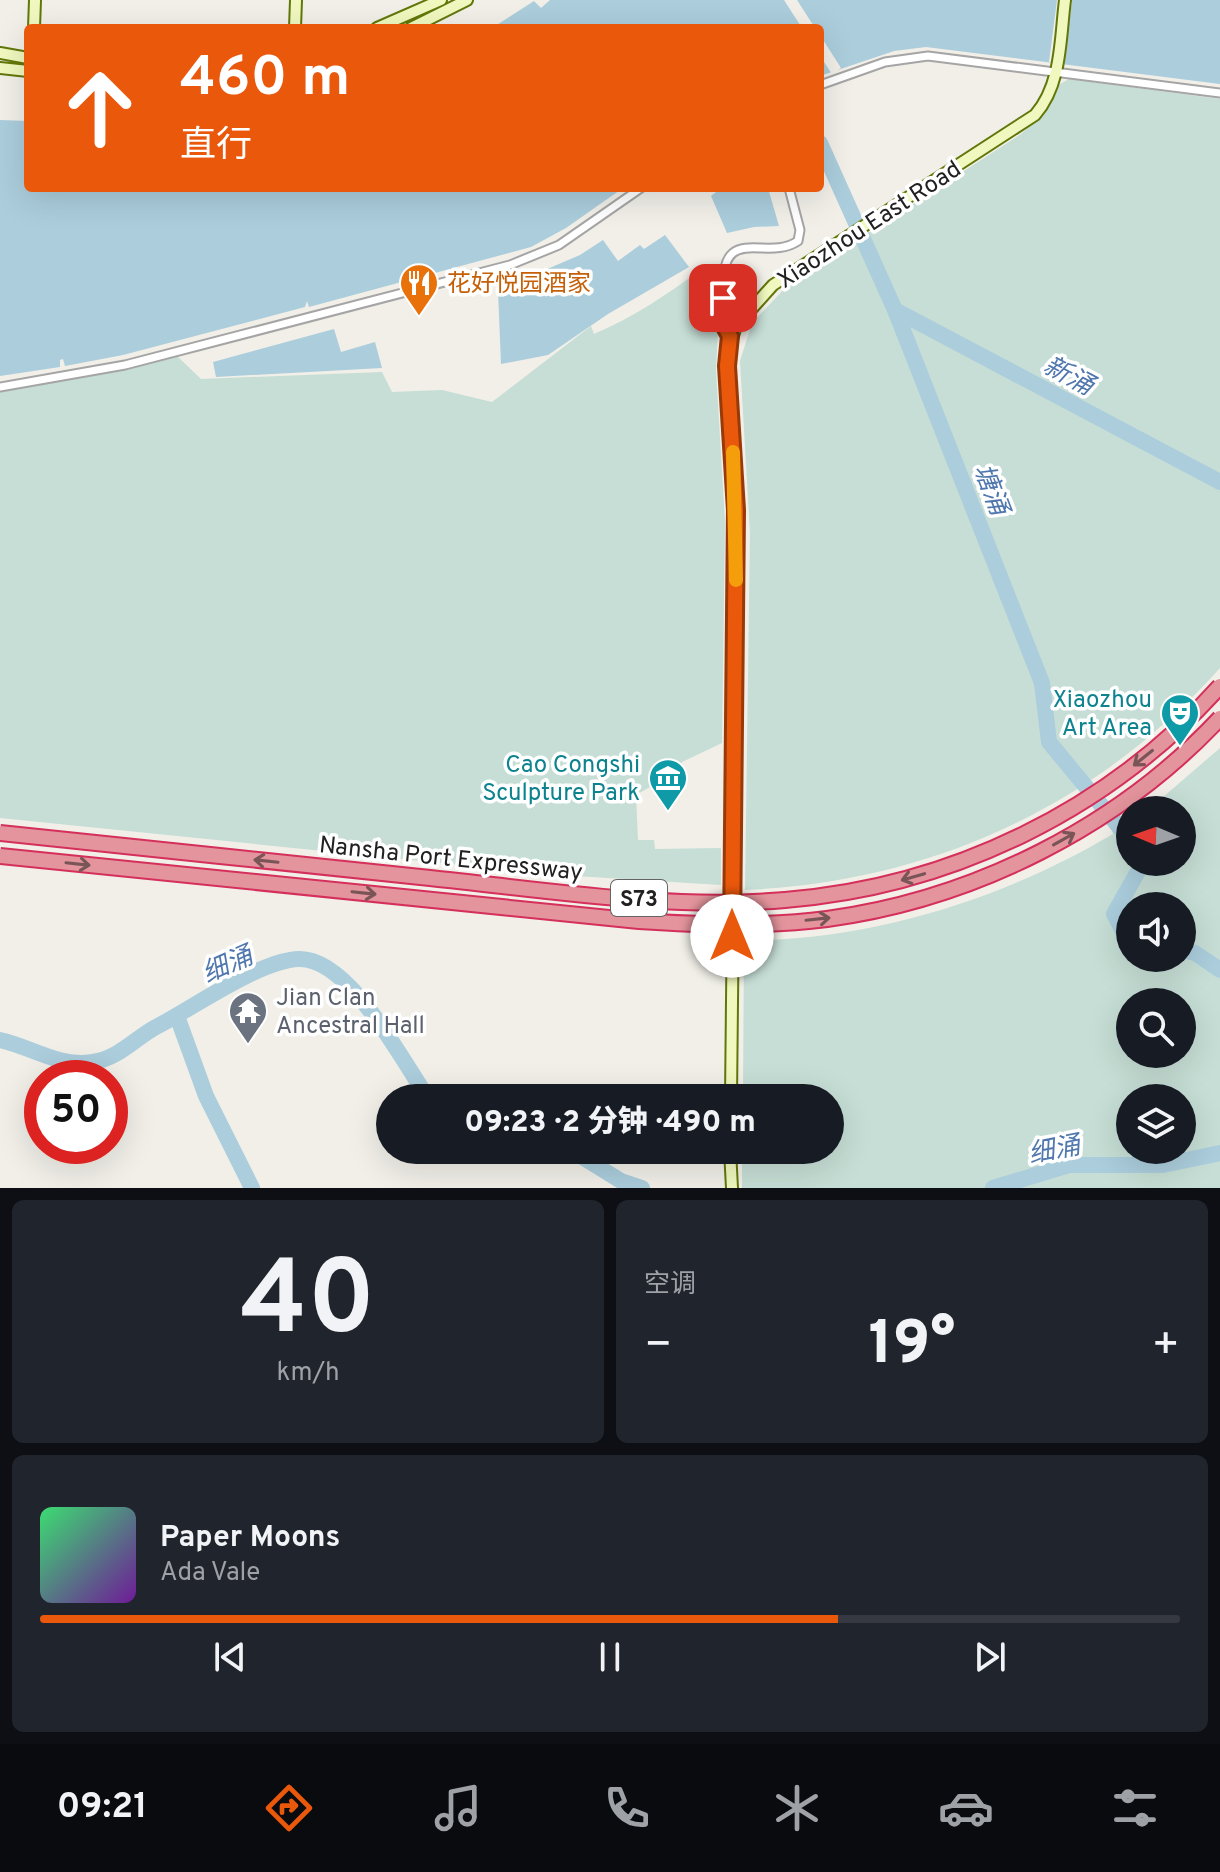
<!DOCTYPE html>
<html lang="zh">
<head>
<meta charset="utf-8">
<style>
  :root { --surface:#171b24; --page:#20242c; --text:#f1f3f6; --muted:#9ea1a6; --line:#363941; --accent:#ea580c }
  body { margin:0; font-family:Overpass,"Noto Sans SC",sans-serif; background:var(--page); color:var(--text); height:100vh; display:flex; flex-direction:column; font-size:30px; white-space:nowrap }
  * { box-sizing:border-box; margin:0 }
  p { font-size:26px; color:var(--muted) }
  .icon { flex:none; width:44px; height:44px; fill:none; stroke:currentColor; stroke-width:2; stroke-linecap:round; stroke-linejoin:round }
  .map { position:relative; height:1188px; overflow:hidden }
  .panel { display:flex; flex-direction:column; gap:12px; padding:12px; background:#0d0f14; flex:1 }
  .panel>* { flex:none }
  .hud { position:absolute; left:24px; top:24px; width:800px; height:168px; border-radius:8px; box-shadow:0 8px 32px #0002; background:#ea580c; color:#fff; overflow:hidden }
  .needle { width:52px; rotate:272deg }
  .controls { position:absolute; left:1116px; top:796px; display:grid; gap:16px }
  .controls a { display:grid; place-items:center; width:80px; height:80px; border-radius:50%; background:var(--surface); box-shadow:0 8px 32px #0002; font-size:40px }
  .speed { position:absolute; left:24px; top:1060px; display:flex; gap:16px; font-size:40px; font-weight:700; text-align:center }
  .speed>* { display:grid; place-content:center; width:104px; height:104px; border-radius:50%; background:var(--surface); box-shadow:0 8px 32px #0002; line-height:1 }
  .speed .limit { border:12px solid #d22; background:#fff; color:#111 }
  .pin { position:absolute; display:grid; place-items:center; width:68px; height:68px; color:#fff; margin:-34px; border-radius:16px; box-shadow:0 4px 12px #0006 }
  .me { position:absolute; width:88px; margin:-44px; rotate:0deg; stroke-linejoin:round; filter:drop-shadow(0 0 6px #0008) }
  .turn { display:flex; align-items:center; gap:28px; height:168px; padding:0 24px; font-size:36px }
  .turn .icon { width:104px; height:104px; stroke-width:2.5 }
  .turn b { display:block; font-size:56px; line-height:68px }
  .big { font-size:60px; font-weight:800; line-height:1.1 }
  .panel .tile { flex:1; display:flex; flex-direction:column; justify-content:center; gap:12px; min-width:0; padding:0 28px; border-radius:12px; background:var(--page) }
  .panel .dial { align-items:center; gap:0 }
  .dial b { font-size:104px; line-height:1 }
  .song { display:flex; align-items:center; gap:24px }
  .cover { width:96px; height:96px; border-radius:12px; background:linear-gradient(135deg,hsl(140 70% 55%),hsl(280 70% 35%)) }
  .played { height:8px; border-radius:4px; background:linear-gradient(90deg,var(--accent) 70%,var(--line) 70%) }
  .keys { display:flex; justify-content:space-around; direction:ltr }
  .heat { display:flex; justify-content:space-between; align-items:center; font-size:44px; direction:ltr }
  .panel .tiles { flex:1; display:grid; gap:12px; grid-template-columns:1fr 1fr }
  .tile:last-child { grid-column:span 2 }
  .trip { position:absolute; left:376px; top:1084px; width:468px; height:80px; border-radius:40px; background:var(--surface); box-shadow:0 8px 32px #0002; font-weight:800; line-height:80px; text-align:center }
  .menu { display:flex; height:128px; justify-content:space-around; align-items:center; background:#090b0e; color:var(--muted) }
  .menu .icon { width:56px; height:56px }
  .menu .on { color:var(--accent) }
  .menu b { font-size:36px; color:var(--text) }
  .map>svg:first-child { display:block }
  .wetland { fill:#c6ded5; fill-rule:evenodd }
  .water { fill:#abcddc }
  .pier { fill:#f1efe8 }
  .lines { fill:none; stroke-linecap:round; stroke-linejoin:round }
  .river { stroke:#abcddc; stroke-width:16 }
  .street-casing { stroke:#a5a5a5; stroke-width:11 }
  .secondary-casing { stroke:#627709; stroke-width:14 }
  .street { stroke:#fff; stroke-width:7 }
  .secondary { stroke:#f0f8bf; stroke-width:10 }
  .highway-bridge-casing { stroke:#d52f5b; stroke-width:18; stroke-linecap:butt }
  .highway-bridge { stroke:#e4949c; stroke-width:14 }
  .oneway { stroke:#795558 }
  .route-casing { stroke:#983908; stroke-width:20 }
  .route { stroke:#ea580c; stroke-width:14 }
  .slow { stroke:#f59e0b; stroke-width:14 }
  .labels { text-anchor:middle; stroke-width:7; stroke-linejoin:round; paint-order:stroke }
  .shield { fill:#fff; stroke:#646464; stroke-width:2 }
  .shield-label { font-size:22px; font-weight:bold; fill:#212121 }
  .street-label { font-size:24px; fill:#212121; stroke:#fff }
  .food-label { font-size:24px; fill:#c56008; stroke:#fff; text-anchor:start }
  .culture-label { font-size:24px; fill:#0d838f; stroke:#fff; text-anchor:end }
  .worship-label { font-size:24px; fill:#5b616d; stroke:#fff; text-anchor:start }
  .water-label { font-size:26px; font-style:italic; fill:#5078ae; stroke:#fff }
</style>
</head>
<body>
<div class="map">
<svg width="1220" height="1188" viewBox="0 0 1220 1188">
  <rect width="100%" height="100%" fill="#f1efe8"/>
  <path class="wetland" d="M1069,79L1220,99V668C1095,807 931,882 745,890L750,533L740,361L752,323L788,285L1021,134L1044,114L1060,84Z
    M703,268L705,279H713L718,332L716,370L725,522L722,743L682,762L681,769L636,795L638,840H654L655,849L721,848V885L559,875L0,818V390L99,374L176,355L201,379L382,372L392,392L442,390L492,402L591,326L594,334C634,317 668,294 703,268Z
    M1220,748V1188H742V1150H830V1098H743L744,941C876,939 1001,900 1113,834L1110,826L1126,815L1130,822V862H1182V810H1148ZM1130,906H1182V958H1130ZM1130,1002H1182V1054H1130ZM1130,1098H1182V1150H1130Z"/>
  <path class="water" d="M550,0H1220V84L926,47L894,51L820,76V28H492L534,1L541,8Z
    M0,120L28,121V188H623L566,228L531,247L309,307L307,301L305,307L123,355L65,366L63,359L60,360V367L0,376Z
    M721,188H768L779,226L754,227L727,233L711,196Z
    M665,235L689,267L608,314L548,355L501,364L498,290L580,255L603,240L618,261L640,245L644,249Z
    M334,329L341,352L375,342L382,368L216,377L213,362Z"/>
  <path class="pier" d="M784,0H797L815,28H802Z
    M1057,0H1072L1064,64L1049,62Z
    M820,35L841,68L832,74L820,56Z"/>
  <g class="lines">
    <path class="river" d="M820,143L895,310L1042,683L1049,742L1130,840
      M895,310L1220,482
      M1130,937L1125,935L1114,914L1141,866L1140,862
      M1182,950L1195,953L1220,970
      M177,1016L206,1096L252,1188
      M0,1040C30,1046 59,1068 93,1062C119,1058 134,1039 156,1027C191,1009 260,960 299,959C350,958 402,1061 428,1098
      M571,1150L621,1181L642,1188
      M993,1188L1069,1165H1163L1220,1153"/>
    <g class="street-casing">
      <path id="street" d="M820,85L885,62L928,56L1220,93
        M730,336C721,324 723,309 723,294C720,220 765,263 798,241L800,230L789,188
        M0,387L125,365L510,265L559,245L641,188"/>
    </g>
    <g class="secondary-casing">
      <path id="secondary" d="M34,28L35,0
        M295,28L296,0
        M377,28L441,0
        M411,28L467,0
        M0,53L28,58
        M0,68L28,71
        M731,1098L737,524L727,356L736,326L773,285L1035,115C1062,84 1060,39 1065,0
        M730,1150L732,1188"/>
    </g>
    <use href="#street" class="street"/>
    <use href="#secondary" class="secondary"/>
    <g class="highway-bridge-casing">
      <path id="highway-bridge" d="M0,833C143,848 287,863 430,878C547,890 667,910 785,900C951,887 1109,810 1220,686
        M0,856L639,921C701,925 764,927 827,919C974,899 1118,827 1220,718"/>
    </g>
    <use href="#highway-bridge" class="highway-bridge"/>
  </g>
  <defs><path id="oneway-shaft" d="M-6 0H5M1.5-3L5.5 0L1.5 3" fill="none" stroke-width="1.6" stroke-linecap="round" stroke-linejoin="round" transform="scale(2)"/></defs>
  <g class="oneway">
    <use href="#oneway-shaft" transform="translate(1143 758) rotate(141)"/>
    <use href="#oneway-shaft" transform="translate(1064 839) rotate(-29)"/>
    <use href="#oneway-shaft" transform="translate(266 861) rotate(-174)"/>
    <use href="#oneway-shaft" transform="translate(78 864) rotate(6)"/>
    <use href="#oneway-shaft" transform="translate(913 877) rotate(164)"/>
    <use href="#oneway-shaft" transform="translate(364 893) rotate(6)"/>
    <use href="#oneway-shaft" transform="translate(818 919) rotate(-6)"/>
  </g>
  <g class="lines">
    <g class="route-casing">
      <path id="route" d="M723,298L724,325L730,336L727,366L736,510L732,936"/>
    </g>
    <use href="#route" class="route"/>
    <path class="slow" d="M733,452L736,580"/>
  </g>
  <defs>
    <g id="restaurant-pin" transform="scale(2)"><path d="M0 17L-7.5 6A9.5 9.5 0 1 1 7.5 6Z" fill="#e8710a" stroke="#fff"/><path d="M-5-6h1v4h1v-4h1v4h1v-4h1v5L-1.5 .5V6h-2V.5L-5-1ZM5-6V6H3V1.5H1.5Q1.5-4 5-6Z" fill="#fff"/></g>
    <g id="theatre-pin" transform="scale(2)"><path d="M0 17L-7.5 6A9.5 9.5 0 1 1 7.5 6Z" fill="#0f9aa8" stroke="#fff"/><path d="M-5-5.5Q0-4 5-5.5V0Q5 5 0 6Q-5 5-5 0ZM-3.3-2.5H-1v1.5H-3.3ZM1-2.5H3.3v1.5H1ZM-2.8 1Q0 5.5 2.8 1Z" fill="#fff"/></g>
    <g id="museum-pin" transform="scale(2)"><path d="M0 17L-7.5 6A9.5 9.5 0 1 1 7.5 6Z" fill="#0f9aa8" stroke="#fff"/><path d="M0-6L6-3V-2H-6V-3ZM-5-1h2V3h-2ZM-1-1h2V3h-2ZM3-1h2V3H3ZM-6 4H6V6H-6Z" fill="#fff"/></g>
    <g id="temple-pin" transform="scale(2)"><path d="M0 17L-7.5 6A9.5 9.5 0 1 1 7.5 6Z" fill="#6b7280" stroke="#fff"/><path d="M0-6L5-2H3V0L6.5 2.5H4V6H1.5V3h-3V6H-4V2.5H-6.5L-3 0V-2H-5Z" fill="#fff"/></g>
  </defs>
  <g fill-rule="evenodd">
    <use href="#restaurant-pin" x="419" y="283"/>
    <use href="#theatre-pin" x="1180" y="713"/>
    <use href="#museum-pin" x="668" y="778"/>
    <use href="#temple-pin" x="248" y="1011"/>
  </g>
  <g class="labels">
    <rect class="shield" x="611" y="880" width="56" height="36" rx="6"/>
    <g class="shield-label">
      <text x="639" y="906">S73</text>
    </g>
    <g class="street-label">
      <text transform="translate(869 224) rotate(-33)" y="8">Xiaozhou East Road</text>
      <text transform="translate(451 858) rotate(6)" y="8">Nansha Port Expressway</text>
    </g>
    <g class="food-label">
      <text x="447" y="291">花好悦园酒家</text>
    </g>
    <g class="culture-label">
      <text x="1152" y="707">Xiaozhou<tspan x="1152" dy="28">Art Area</tspan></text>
      <text x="640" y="772">Cao Congshi<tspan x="640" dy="28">Sculpture Park</tspan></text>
    </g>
    <g class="worship-label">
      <text x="276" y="1005">Jian Clan<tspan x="276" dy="28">Ancestral Hall</tspan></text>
    </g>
    <g class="water-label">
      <text transform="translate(1069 375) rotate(28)" y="9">新涌</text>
      <text transform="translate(992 489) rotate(69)" y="9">塘涌</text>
      <text transform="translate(227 964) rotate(-24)" y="9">细涌</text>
      <text transform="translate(1054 1149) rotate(-11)" y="9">细涌</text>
    </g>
  </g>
</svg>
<div class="controls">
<a><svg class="needle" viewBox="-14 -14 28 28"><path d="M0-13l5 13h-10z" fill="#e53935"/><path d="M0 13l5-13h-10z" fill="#9ea1a6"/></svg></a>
<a><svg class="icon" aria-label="sound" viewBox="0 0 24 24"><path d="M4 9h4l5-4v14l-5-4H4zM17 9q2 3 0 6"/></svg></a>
<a><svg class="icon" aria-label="search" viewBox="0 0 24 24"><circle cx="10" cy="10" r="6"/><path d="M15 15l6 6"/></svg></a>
<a><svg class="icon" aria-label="layers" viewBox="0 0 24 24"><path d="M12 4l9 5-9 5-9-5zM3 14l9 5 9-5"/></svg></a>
</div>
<div class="speed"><div class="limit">50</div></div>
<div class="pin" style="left:723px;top:298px;background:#d93025"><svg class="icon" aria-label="arrive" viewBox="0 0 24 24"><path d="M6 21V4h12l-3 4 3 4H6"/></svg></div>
<svg class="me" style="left:732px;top:936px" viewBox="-20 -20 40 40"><circle r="19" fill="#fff"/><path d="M0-13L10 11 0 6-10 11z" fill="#ea580c"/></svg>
<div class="trip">09:23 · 2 分钟 · 490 m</div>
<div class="hud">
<div class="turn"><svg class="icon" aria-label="ahead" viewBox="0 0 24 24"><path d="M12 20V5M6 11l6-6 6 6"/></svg><div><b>460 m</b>直行</div></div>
</div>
</div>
<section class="panel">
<div class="tiles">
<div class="tile dial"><b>40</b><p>km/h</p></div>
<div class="tile"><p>空调</p>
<div class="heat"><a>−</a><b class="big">19°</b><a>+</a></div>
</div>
<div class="tile">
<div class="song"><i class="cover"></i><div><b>Paper Moons</b><p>Ada Vale</p></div></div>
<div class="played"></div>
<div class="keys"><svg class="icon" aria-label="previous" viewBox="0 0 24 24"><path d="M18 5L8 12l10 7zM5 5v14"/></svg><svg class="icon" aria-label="pause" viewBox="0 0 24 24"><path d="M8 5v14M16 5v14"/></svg><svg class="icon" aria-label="next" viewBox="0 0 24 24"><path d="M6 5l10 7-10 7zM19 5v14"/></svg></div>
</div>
</div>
</section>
<nav class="menu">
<b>09:21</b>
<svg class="icon on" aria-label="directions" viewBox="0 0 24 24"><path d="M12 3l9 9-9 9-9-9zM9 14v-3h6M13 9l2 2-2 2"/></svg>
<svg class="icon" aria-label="music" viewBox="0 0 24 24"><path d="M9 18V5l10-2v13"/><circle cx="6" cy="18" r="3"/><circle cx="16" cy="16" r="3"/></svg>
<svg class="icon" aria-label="phone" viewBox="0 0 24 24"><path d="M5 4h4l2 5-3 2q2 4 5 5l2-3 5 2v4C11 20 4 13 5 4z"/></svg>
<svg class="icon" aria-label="climate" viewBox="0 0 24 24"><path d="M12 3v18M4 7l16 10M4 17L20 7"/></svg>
<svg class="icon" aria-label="car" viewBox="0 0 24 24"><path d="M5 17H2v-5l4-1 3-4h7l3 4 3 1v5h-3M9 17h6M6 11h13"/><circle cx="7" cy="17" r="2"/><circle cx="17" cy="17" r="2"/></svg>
<svg class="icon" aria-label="filters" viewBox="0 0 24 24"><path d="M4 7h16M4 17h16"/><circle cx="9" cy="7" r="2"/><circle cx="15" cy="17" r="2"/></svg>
</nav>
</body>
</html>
